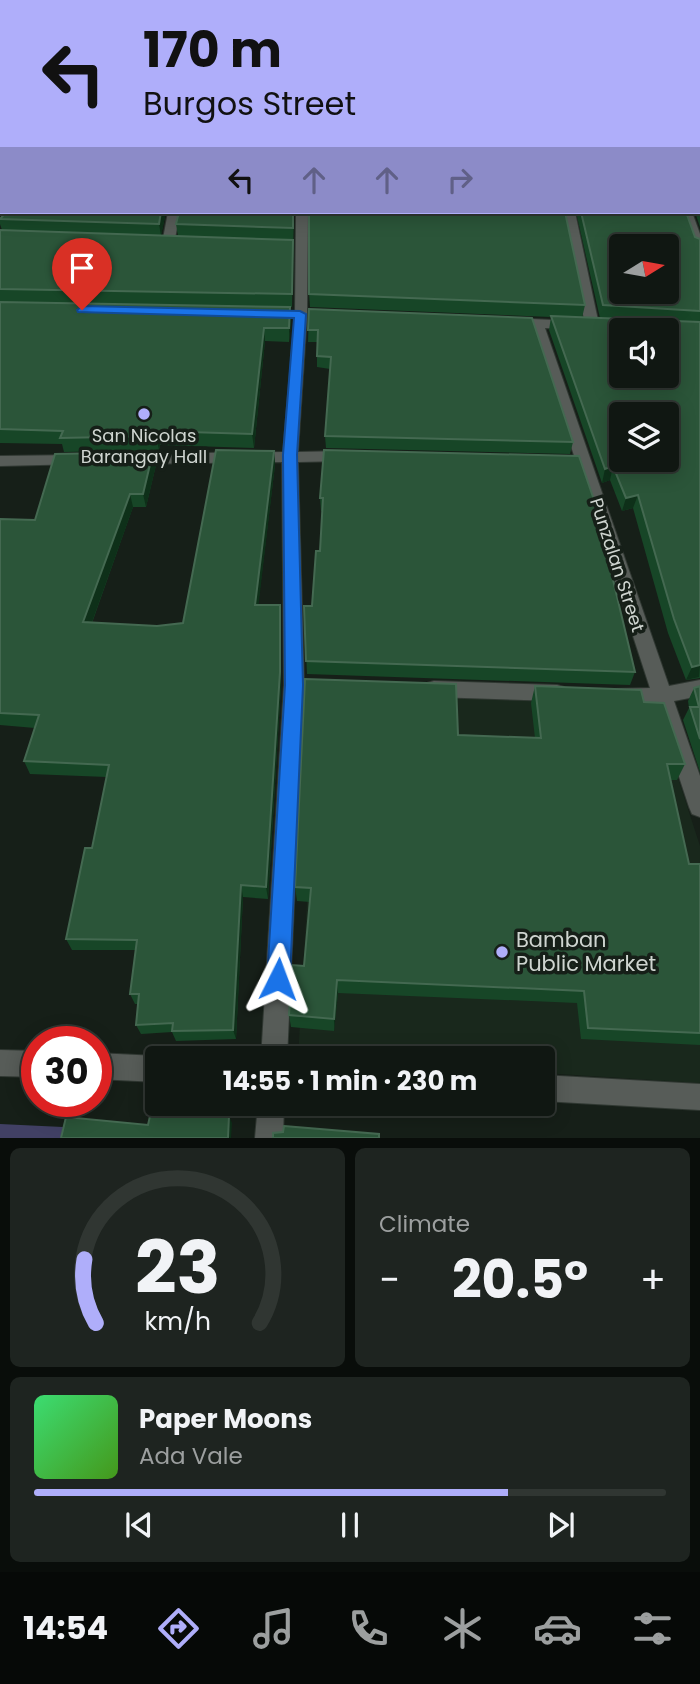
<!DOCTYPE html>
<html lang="en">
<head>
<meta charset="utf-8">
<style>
  :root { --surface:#101712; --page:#1e2420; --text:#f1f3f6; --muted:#9c9f9f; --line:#303632; --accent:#afaefa }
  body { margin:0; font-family:Poppins,sans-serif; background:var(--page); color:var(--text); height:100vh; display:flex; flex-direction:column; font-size:26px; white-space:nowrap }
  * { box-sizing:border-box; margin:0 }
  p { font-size:23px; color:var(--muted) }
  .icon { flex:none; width:38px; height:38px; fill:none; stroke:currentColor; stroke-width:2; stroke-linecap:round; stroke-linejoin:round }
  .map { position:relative; height:1138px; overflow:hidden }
  .details { display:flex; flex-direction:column; gap:10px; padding:10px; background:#090d0a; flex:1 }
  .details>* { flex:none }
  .top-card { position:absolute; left:0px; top:0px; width:700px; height:214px; box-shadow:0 4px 18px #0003,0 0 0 2px var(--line); background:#afaefa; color:#111; overflow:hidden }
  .needle { width:46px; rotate:79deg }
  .tools { position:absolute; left:609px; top:234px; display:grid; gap:14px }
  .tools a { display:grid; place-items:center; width:70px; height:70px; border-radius:7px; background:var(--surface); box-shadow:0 4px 18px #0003,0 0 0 2px var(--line); font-size:35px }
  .speed { position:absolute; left:21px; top:1026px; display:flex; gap:14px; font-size:35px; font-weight:700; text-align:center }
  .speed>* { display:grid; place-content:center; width:91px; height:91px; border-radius:50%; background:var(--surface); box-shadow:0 4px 18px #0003,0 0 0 2px var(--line); line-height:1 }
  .speed .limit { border:10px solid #d22; background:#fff; color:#111 }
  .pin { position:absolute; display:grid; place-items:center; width:60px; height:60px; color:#fff; margin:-72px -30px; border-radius:50% 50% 50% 0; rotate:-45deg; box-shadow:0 0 7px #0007 }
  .pin .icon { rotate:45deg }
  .me { position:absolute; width:77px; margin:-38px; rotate:3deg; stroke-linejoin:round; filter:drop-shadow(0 0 5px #0008) }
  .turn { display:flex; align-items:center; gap:24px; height:147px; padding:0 28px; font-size:32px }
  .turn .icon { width:91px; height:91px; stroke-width:2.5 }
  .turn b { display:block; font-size:49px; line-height:60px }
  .lanes { display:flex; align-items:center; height:66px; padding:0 28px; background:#0003; justify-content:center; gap:35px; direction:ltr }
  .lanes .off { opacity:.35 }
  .big { font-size:52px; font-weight:700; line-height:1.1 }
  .details .tile { flex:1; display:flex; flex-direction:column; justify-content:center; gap:10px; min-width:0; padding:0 24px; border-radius:10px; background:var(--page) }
  .details .dial { align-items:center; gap:0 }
  .dial svg { height:182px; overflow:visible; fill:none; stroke:var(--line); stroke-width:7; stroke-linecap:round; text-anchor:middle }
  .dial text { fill:var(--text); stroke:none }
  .song { display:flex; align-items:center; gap:21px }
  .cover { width:84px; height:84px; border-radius:10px; background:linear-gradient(135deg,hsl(140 70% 55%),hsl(100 70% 35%)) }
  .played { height:7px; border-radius:4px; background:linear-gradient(90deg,var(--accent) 75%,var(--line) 75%) }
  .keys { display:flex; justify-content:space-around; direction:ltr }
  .heat { display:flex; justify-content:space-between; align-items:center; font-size:38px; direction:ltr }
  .details .tiles { flex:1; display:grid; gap:10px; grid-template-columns:1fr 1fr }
  .tile:last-child { grid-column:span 2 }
  .trip { position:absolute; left:145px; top:1046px; width:410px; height:70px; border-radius:7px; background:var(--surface); box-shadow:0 4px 18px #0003,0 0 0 2px var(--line); font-weight:700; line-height:70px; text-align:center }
  .menu { display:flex; height:112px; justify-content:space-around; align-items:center; background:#060907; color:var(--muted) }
  .menu .icon { width:49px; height:49px }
  .menu .current { color:var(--accent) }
  .menu b { font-size:32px; color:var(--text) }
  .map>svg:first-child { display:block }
  .built { fill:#19281c }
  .green { fill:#414064 }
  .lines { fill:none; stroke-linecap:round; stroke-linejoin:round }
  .minor-casing { stroke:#303832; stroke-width:2 }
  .tertiary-casing { stroke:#303832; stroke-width:2 }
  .trunk-casing { stroke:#303832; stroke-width:3 }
  .minor { fill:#575c58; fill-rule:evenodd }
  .tertiary { fill:#575c58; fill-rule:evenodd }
  .trunk { fill:#9eaaa0; fill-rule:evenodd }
  .wall { fill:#174627 }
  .shaded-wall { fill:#0e3019 }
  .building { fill:#2b5539; stroke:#446951; stroke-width:2; fill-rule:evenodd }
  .route { fill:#1a73e8; stroke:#114b97; stroke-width:2 }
  .poi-dot { fill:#afaefa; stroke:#161f18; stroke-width:2.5 }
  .labels { text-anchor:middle; stroke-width:7; stroke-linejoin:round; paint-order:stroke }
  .poi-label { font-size:18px; fill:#cfd5d0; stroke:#161f18 }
  .street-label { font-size:18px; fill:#cfd5d0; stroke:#161f18 }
  .near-poi-label { font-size:21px; fill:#cfd5d0; stroke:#161f18; text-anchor:start }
</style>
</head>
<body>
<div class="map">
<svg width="700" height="1138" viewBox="0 0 700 1138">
  <rect width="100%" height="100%" fill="#161f18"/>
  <path class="built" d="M319,693L654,704L700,846V1083L543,1073L542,1059L298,1058Z"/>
  <path class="green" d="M0,1124L63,1127L61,1138H0Z"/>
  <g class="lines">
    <g class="minor-casing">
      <path id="minor" d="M168,212H180L174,244L168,248L162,244Z
        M296,212H308L307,314L298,452L345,451L353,456L345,461L298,462L304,685L287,1059H261L284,685L282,462L132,464L124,459L132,454L283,452L295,314Z
        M564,212H575L599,325L597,328L592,329L585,325Z
        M681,212H692L700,234V253L694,249Z
        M511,318L574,321L581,325L574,329L545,328L669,686L700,680V696L674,701L700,776V817L692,814L689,807L655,704L613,701L610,695L613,689L650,688L532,327L506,325V319Z
        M76,455L84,460L82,464L0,466V456Z
        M434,681L557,685L564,687L567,693L564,699L557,701L434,697L427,695L424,689L427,683Z
        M258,1104H284L283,1138H255Z"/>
    </g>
    <g class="tertiary-casing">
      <path id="tertiary" d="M0,1050L37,1051V1077L0,1076Z
        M96,1053L158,1056L165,1059H158V1082L96,1079Z
        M542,1075L700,1084V1110L542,1101Z"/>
    </g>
    <g class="trunk-casing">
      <path id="trunk" d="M529,0H545L547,2H530Z
        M698,24L700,25V31L698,30Z"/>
    </g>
    <use href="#minor" class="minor"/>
    <use href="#tertiary" class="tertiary"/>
    <use href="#trunk" class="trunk"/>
  </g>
  <path class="wall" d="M0,0L2,2V121H0Z
    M698,37H700V227L695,212H698Z
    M6,212H166L161,235L178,236L176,224L179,212H294L292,307H268L291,321L289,342L265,341L254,448L160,445L159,450L64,452L62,444L0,443V230H2L0,224V218Z
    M576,212H686L695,237L700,239V678L686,680L668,633L633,508L622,511L610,480L602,483L549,330L551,317L310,307L309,294L585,305L582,318H600Z
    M309,309L573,442L570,454L326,448L325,436L330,369L317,367V342H308Z
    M324,450L635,672L630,685L307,674L304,606H312L320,551L322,511H321L320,498Z
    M274,451L275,465L258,605L281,619V685L268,899L243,897L236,1039L176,1041L172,1032L141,1034L136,1025L138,1004H135L130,994L136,950H72L66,939L92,848L107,777L30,774L24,761L35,728L0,725V519L35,520L153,452L156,465L146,507H133L92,623L157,626L183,623Z
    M535,686L644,702L685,764L677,780H671L689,864H700V1045L581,1039L577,1003L338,993L334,1031L291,1027L289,1015L304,966L310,902L297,901L295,887L458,735L535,738L531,703Z
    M700,686V772L683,720L689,708L688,701L694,688Z"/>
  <path class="shaded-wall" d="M2,199V212H5L0,216V200Z
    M161,212H166L161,236L159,224Z
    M290,307L291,321L289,342V328Z
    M264,328L265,341L254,448L252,434Z
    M157,431L160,445L159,450L156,436Z
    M274,451L275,465L257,618L255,605Z
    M153,452L156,465L146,507L143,494Z
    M613,466L610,480L602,483L605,469Z
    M130,494L133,507L87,636L83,622Z
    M638,495L633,508L622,511L626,498Z
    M280,605L281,685L268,899L266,887Z
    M700,665L699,677L686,680L692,667Z
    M241,885L243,897L236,1039L233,1030Z
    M337,980L338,993L334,1031V1019Z
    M229,1116L232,1123L231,1138H228Z"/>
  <path class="building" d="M0,0H513L524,2H2V110H0V10H1V1H0Z
    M698,37H700V204L698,199Z
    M2,135V199L0,200V136Z
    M6,212H161L159,224L0,219Z
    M179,212H293V228L176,224Z
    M309,212H565L585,305L309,294Z
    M581,212H686L695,237L700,239V311L603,305ZM621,247H667V292H621Z
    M0,230L293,240L292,294L0,289Z
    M0,302L290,307L289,328H264L252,434L157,431L156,436L60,438L63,431L0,429Z
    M309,309L532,318L573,442L325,436L331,357L317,356L318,330H308Z
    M551,316L700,322V665L692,667L674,619L638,495L626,498L613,466L605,469ZM621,331H667V376H621ZM621,415H667V460H621Z
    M216,450L274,451L255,605H280V672L266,887L241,885L233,1030L172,1031L173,1023L136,1025L139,994H130L137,940L66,939L85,848H92L109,765L24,761L39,715L0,713V519L35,520L55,454L153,452L143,494H130L83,622L157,626L183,623Z
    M324,450L579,456L594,500L635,672L306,661L304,606H312L316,551H320L323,498H320Z
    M305,679L456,684L458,735L541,738L535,686L641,690L644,702L664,703L685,764H667L689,864H700V1033L588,1028L584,991L337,980L334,1019L289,1015L292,965L304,966L311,888L295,887Z
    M700,686V739L690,707H699L694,688Z
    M152,1107L229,1116L228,1138H61L66,1117L148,1125Z
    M284,1126L379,1134V1138H273V1133L283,1132Z"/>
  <path class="route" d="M82,306L300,311L306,314L297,455L303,685L290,979L286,987L278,990L270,987L267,979L285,685L283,455L294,318L78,312L77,310Z"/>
  <g class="poi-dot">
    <circle cx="144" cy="414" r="7"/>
    <circle cx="502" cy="952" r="7"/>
  </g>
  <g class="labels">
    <g class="poi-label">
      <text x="144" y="442">San Nicolas<tspan x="144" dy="21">Barangay Hall</tspan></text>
    </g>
    <g class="street-label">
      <text transform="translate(617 565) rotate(72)" y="6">Punzalan Street</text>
    </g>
    <g class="near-poi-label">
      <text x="516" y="947">Bamban<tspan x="516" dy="24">Public Market</tspan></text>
    </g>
  </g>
</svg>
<div class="tools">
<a><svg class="needle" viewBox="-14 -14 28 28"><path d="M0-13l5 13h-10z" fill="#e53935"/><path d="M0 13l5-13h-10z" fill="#9c9f9f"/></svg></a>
<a><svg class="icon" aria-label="sound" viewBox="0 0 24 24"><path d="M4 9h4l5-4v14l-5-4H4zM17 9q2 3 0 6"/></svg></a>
<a><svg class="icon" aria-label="layers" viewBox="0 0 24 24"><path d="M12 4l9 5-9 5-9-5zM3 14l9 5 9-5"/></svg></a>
</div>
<div class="speed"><div class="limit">30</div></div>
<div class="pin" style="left:82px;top:310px;background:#d93025"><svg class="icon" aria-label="arrive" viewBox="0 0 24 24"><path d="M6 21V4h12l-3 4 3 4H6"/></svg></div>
<svg class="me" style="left:278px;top:979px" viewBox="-20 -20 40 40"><path d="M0-17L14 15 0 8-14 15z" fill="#1a73e8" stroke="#fff" stroke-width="4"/></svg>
<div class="trip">14:55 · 1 min · 230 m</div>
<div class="top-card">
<div class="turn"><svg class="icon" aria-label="left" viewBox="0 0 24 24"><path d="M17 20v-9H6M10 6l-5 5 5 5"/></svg><div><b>170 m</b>Burgos Street</div></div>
<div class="lanes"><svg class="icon" aria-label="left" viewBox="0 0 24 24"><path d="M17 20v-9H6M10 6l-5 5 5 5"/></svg><svg class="icon off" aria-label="ahead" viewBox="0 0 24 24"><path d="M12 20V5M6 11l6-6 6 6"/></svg><svg class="icon off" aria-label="ahead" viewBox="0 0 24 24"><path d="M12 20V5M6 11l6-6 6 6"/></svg><svg class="icon off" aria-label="right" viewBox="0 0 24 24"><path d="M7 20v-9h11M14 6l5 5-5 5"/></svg></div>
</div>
</div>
<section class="details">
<div class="tiles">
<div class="tile dial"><svg viewBox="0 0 100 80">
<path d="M14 69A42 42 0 1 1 86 69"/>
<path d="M14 69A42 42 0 0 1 9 41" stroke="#afaefa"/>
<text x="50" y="56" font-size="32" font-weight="700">23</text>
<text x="50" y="72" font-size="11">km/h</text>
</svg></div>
<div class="tile"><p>Climate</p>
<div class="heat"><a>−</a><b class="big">20.5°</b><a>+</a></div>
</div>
<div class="tile">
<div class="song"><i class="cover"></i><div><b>Paper Moons</b><p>Ada Vale</p></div></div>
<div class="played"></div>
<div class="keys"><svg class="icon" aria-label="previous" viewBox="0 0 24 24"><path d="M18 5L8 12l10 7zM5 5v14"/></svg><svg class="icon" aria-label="pause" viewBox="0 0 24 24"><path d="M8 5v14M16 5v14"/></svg><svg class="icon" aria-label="next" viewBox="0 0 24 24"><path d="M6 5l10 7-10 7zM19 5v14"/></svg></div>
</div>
</div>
</section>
<nav class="menu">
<b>14:54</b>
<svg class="icon current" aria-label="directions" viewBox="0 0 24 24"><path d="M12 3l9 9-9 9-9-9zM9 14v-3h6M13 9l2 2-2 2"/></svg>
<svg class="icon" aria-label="music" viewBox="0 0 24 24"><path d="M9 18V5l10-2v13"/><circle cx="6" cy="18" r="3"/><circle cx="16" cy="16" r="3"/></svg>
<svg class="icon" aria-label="phone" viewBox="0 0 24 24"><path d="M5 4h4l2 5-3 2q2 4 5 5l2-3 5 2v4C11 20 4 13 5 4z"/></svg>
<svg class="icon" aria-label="climate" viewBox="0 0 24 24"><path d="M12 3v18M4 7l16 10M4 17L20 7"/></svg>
<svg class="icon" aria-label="car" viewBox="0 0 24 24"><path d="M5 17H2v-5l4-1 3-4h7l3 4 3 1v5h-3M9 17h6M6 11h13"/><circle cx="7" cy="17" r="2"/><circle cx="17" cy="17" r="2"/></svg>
<svg class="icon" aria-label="filters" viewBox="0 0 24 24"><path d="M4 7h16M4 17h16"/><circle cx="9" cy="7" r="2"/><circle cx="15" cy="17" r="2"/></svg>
</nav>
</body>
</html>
